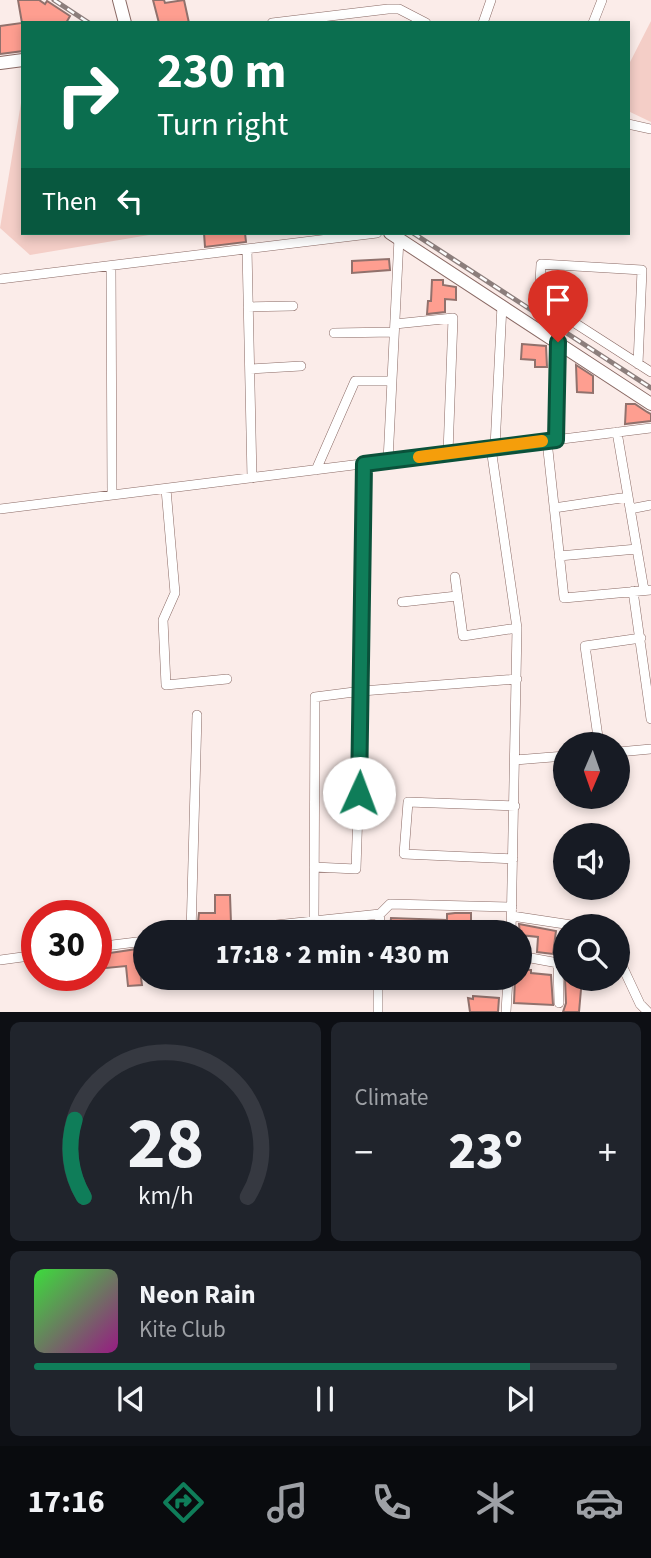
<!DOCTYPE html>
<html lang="en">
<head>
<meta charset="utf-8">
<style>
  :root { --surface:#171b24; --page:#20242c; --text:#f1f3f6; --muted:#9ea1a6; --line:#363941; --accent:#0f7d59 }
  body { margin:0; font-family:"Source Sans 3",sans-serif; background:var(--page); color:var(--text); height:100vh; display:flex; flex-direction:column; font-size:26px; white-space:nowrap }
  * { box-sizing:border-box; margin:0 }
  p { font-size:23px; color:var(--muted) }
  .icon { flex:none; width:38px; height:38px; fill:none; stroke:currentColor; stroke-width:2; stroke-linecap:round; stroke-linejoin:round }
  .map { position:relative; height:1012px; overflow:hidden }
  .sheet { display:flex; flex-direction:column; gap:10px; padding:10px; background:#0d0f14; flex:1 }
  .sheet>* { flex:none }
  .hud { position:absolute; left:21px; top:21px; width:609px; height:214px; border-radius:0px; box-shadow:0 4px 10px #0003; background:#0b6e4f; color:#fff; overflow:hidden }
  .needle { width:46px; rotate:182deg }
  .controls { position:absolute; left:553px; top:732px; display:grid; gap:14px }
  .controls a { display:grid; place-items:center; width:77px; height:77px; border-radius:50%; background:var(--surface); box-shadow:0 4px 10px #0003; font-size:35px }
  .speed { position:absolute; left:21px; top:900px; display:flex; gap:14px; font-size:35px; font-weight:700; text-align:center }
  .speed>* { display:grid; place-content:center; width:91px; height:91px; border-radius:50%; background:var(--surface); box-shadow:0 4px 10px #0003; line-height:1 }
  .speed .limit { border:10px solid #d22; background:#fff; color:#111 }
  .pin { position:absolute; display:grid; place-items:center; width:60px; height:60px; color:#fff; margin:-72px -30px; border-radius:50% 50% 50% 0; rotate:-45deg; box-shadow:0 0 7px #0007 }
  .pin .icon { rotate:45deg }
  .me { position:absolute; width:77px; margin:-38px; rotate:2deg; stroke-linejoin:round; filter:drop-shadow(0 0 5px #0008) }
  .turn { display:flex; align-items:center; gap:24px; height:147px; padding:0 21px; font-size:32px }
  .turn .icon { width:91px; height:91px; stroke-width:2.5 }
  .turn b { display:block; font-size:49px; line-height:60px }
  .then { display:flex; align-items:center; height:66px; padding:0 21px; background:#0003; gap:14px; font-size:26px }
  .big { font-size:52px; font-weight:800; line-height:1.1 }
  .sheet .widget { flex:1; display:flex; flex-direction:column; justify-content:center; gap:10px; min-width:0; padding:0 24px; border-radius:10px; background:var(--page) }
  .sheet .dial { align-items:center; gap:0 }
  .dial svg { height:182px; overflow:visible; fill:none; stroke:var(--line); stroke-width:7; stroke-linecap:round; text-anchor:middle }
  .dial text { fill:var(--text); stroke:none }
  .song { display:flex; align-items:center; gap:21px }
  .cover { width:84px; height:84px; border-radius:10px; background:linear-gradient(135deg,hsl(120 70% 55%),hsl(310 70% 35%)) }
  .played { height:7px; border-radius:4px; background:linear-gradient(90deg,var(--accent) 85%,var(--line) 85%) }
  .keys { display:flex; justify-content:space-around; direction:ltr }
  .heat { display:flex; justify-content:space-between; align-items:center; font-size:38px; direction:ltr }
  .sheet .tiles { flex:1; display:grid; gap:10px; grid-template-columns:1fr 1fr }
  .widget:last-child { grid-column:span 2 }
  .trip { position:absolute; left:133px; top:920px; width:399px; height:70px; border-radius:35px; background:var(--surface); box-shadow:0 4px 10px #0003; font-weight:800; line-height:70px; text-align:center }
  .tab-bar { display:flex; height:112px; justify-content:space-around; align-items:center; background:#090b0e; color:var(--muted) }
  .tab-bar .icon { width:49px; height:49px }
  .tab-bar .current { color:var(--accent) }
  .tab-bar b { font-size:32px; color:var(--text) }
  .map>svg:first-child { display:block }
  .green { fill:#f4cec7 }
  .building { fill:#fe9e90; stroke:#91716c; stroke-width:2 }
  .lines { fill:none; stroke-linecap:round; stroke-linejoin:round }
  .street-casing { stroke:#8a6a65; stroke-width:10 }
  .secondary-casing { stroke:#8a6a65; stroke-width:14 }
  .street { stroke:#fff; stroke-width:9 }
  .secondary { stroke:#fff; stroke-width:12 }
  .rail-casing { stroke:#8c7e7c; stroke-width:5 }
  .rail { stroke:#fdfdfd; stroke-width:2.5; stroke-dasharray:8; stroke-linecap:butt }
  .route-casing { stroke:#0a513a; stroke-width:18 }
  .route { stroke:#0f7d59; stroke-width:12 }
  .slow { stroke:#f59e0b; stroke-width:12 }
</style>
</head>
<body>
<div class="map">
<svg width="651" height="1012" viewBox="0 0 651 1012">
  <rect width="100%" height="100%" fill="#fbece9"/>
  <path class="green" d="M651,21V122L628,111V66Z
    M23,91V233L155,234L30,255L0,228Z"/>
  <path class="building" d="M18,0H39L45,4L47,1L70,16L66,23H23V51L0,54V26L22,23Z
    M153,0H164L165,3L184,0L189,23H159Z
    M204,233H245L246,242L205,247Z
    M389,259L390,270L352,273V261Z
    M432,280H443V285L456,287V300L445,299V312L427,314L428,301H431Z
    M522,344L546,346L547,367H535V360L521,359Z
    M576,365L593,376V393L577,392Z
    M626,404H635L647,412L651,414V421L625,424Z
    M215,895H230L231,923H198L199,913H215Z
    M455,913H471V923L501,922L502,933H460L390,928L391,918L447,920V914Z
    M519,924L556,931L553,954L537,952L538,937L520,935Z
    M137,949L142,985L128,986L126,966L96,969V955Z
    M520,970H531V973L551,975L553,1005L514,1003L515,978H520Z
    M565,978H582L579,1012H563L566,1003Z
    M473,996L499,998L498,1012H470L468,998L473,999Z"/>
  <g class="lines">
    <g class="street-casing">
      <path id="street" d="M272,23L388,9H399L426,23
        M483,23L491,0
        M593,23L602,0
        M628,124L651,129
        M247,249L252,478
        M111,266L112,495
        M0,279L377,233
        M248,307L293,306
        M395,324L453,318L448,453
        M334,333L394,332
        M638,364L642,270L541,264L539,300L651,372
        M250,369L301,366
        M617,432L644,590
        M556,440L558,342
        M547,441L564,598L651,590
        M495,447L502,305
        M491,448L517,628L511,933
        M388,461L399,238
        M316,470L355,381H392
        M166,489L175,593L163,620L166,685L227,679
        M554,508L628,497
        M0,509L651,428
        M630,509L651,505
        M559,556L637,549
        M455,577L463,636L517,628
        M633,591L651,719
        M402,602L457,596
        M599,744L585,646L641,638
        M618,752L651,749
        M515,760L565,756
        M513,859L404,854L408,802L515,806
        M314,867L356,869L362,691L364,464
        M512,916L578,926
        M314,920L315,697L362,691L517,679
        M191,933L197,715
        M201,933L380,914L390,904L512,907
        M379,933L380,914
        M96,947L145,941
        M520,956L558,963L559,1003
        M618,957L640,1004L648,1012
        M0,960L37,955
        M378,1012V978
        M506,1012L508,978"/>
    </g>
    <g class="secondary-casing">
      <path id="secondary" d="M119,0L125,23
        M0,63L23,60
        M390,233L651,404"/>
    </g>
    <use href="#street" class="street"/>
    <use href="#secondary" class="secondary"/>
    <g class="rail-casing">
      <path id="rail" d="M54,0L89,23
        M413,233L651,388"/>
    </g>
    <use href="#rail" class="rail"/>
  </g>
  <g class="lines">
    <g class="route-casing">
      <path id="route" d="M359,793L364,464L556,440L558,342"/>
    </g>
    <use href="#route" class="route"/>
    <path class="slow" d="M419,457L542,441"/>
  </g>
</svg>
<div class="controls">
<a><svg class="needle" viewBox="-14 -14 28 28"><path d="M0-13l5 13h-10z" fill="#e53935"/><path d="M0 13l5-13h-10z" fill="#9ea1a6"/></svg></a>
<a><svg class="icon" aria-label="sound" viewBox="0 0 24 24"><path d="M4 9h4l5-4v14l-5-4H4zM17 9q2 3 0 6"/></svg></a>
<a><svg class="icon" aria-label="search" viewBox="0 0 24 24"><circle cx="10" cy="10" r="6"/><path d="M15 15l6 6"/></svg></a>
</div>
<div class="speed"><div class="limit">30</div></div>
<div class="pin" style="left:558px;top:342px;background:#d93025"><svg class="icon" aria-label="arrive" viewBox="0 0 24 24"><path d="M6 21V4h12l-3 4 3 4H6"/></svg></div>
<svg class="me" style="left:359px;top:793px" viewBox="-20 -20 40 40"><circle r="19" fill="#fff"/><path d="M0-13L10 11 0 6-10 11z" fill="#0f7d59"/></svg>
<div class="trip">17:18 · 2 min · 430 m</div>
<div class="hud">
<div class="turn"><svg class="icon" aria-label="right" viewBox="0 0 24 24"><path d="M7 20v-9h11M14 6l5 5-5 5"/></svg><div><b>230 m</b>Turn right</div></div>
<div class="then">Then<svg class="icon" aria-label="left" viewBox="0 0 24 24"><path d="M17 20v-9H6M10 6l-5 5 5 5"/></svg></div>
</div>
</div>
<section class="sheet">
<div class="tiles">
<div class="widget dial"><svg viewBox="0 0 100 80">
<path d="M14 69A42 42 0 1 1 86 69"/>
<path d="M14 69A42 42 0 0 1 10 35" stroke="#0f7d59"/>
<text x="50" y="56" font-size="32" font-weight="700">28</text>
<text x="50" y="72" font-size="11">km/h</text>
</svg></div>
<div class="widget"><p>Climate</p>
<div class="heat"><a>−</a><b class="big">23°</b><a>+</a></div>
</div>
<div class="widget">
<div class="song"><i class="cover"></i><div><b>Neon Rain</b><p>Kite Club</p></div></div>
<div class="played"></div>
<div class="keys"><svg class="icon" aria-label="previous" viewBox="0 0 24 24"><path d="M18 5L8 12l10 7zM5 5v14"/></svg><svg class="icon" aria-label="pause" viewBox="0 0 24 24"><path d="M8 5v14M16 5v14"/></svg><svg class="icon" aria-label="next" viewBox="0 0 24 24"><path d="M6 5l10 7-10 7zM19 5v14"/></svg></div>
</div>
</div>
</section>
<nav class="tab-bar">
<b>17:16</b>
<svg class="icon current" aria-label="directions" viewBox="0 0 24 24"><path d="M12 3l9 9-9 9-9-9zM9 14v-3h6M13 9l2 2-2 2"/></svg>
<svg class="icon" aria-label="music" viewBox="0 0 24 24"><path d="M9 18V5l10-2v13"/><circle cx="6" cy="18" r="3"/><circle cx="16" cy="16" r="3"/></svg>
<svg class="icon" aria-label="phone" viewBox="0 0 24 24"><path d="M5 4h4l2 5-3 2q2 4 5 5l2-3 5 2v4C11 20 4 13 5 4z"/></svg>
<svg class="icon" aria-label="climate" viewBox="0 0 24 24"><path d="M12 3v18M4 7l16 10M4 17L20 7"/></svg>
<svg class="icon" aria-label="car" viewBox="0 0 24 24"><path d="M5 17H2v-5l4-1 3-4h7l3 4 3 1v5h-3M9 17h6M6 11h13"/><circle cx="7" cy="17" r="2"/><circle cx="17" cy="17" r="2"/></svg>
</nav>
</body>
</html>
